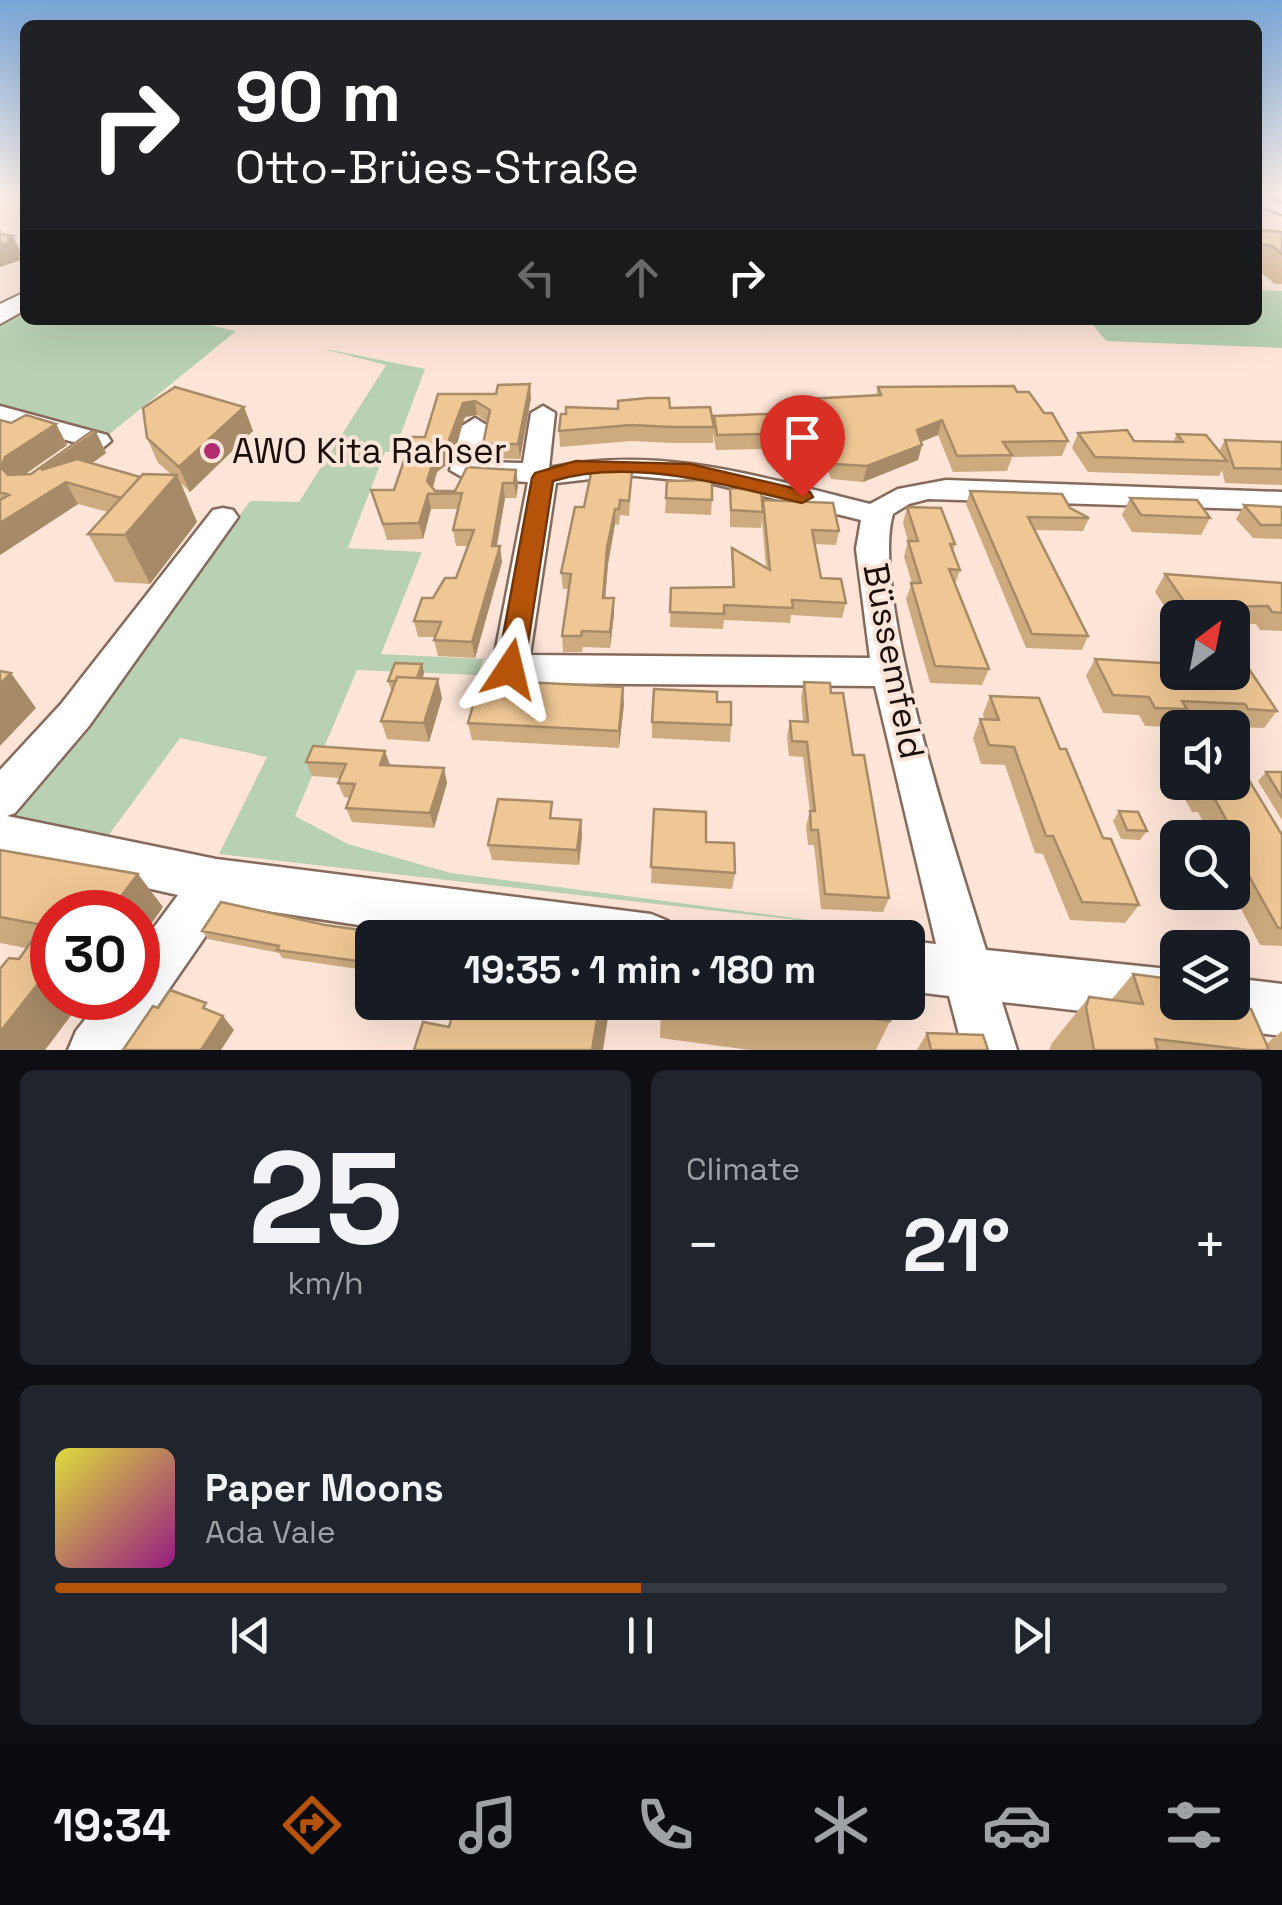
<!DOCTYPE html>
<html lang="en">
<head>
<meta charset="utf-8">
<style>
  :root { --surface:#171b24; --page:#20242c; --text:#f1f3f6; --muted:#9ea1a6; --line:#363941; --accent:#b45309 }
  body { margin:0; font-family:"Space Grotesk",sans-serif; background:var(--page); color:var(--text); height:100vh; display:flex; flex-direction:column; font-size:38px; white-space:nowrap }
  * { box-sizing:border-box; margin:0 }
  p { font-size:32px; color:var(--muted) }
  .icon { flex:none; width:55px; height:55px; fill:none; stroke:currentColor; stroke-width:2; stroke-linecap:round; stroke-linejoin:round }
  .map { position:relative; height:1050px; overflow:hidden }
  .side { display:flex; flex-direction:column; gap:20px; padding:20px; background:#0d0f14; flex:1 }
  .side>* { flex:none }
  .banner { position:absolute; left:20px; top:20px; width:1242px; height:305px; border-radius:15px; box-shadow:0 10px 40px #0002; background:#202124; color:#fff; overflow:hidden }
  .needle { width:65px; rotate:32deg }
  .fabs { position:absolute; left:1160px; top:600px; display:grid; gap:20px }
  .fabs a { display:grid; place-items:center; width:90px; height:90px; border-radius:15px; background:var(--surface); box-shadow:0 10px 40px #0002; font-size:50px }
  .speed { position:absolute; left:30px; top:890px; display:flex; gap:20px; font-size:50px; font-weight:700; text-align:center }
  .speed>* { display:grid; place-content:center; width:130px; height:130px; border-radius:50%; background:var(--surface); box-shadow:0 10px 40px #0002; line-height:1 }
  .speed .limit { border:15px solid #d22; background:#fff; color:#111 }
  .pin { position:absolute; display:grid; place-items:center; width:85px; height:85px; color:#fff; margin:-102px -42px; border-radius:50% 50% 50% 0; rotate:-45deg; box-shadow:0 0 10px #0007 }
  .pin .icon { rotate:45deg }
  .me { position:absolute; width:110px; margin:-55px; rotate:10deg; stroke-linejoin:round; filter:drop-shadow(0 0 8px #0008) }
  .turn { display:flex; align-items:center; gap:35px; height:210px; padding:0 50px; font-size:45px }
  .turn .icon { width:130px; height:130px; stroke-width:2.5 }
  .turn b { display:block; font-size:70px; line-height:85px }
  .lanes { display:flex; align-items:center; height:95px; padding:0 50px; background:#0003; justify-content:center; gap:50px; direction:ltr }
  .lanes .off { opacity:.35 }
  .big { font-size:75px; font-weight:700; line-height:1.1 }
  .side .card { flex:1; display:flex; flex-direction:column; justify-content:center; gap:15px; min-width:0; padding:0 35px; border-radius:15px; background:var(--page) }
  .side .dial { align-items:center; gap:0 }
  .dial b { font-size:130px; line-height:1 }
  .song { display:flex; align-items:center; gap:30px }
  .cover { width:120px; height:120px; border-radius:15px; background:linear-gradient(135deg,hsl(60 70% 55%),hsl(310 70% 35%)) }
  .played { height:10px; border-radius:5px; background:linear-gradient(90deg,var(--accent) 50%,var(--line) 50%) }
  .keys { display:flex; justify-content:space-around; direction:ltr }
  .heat { display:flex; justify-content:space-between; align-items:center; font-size:55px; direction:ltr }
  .side .tiles { flex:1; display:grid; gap:20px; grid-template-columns:1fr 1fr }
  .card:last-child { grid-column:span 2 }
  .trip { position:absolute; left:355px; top:920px; width:570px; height:100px; border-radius:15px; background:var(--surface); box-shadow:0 10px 40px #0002; font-weight:700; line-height:100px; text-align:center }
  .menu { display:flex; height:160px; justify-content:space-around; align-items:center; background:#090b0e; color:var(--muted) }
  .menu .icon { width:70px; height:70px }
  .menu .selected { color:var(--accent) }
  .menu b { font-size:45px; color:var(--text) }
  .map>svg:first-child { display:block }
  .green { fill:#b8d1b2 }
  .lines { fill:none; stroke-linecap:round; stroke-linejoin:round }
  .minor-casing { stroke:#866b5d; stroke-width:5 }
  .major-casing { stroke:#866b5d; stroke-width:4 }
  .minor { fill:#fff; fill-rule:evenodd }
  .major { fill:#fff; fill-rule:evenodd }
  .wall { fill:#ceab7f }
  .shaded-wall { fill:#a78b68 }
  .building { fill:#efc794; stroke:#a78b68; stroke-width:2.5 }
  .route { fill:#b45309; stroke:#753606; stroke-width:2.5 }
  .poi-dot { fill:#b22b6e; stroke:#fee5d8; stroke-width:4 }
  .labels { text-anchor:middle; stroke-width:8; stroke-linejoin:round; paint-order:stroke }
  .poi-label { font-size:35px; fill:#180e09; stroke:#fee5d8; text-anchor:start }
  .street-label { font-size:35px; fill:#180e09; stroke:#fee5d8 }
</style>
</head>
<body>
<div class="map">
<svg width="1282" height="1050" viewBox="0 0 1282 1050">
  <rect width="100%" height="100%" fill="#fee5d8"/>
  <path class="green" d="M1258,290L1282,291V348L1106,341L1089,320H1258Z
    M25,304V320H187L236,331L106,437L0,408V321Z
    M320,348L425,369L394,452H385L348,548L422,552L381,654L483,659L478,675L357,670L295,816L348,844L451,873L893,931L219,854L267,757L180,738L108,836L7,819L95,717L250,501L299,502L386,365Z"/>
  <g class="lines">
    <g class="minor-casing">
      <path id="minor" d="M1258,195L1282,204V214L1258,205Z
        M0,406L107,435L111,441L88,460H70L66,454L77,443L0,422Z
        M543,406L555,413L549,468C659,444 764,478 870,504L898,489L946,480L1282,492V510L928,499L909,504L893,514C869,594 959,861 986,950L1178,970V1002H1232V978L1282,984V1036L1220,1028L1202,1020L1198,1010L1178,1022L1002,1002L1017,1050H963L949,996L908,991V941L936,944L875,686L510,683L497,679L492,669L528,482L464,478L450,470L462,426L475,418L488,426L480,462L523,463L531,413ZM625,475L710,483L861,520L856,549L870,658L530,655L556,483Z
        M223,508L233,510L238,517L233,524L89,726L15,813L7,816L216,859L651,914L668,921L675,938H444L227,905L127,1050H68L76,1031L102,998H138V949L178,895L0,855V770L61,704L213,510Z"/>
    </g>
    <g class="major-casing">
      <path id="major" d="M25,292V310L0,324V304Z"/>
    </g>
    <use href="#minor" class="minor"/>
    <use href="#major" class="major"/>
  </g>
  <path class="wall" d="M1258,230L1282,232V284H1275L1258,270Z
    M878,387L1017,392L1044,413L1068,441L1062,456L1012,457L1007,471L953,472L938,435L921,442L922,445L918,460L863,482L831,479L823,458H767L764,449L716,450L713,433V443H672L631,441L560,447L559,431L566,414L618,409L670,408L713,425L714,416L786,413L787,400L876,395Z
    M438,394L531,398L520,459L485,458L483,444L487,422L477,415L465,417L449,463L437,472L433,488L435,491H455L516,470L518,485L516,498H505L497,546L502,562L475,658L438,656L434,640L435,637H418L414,621L433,598L456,578L468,546H456L453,530L458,509H431L423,539L387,540L371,490H394L425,437Z
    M244,407L253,431L190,492L181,483L197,522L150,584L115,582L88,534L108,512L78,504L0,555V420L11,423L56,424L67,445L24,475L31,474L96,432L106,453L92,463L140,477L172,475L158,463L147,438Z
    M1078,433L1134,441L1173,442L1177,434L1219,451L1225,440L1282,442V485L1225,483L1222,470L1219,476L1088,472L1072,448Z
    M632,471L629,516L620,515L619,525L615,524L608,564L605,598H614V614L610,648L583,647L582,652H563L562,636L569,589H563L561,573L584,507Z
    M667,481L712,500L711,515L665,513Z
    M730,488L762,506L839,531L836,545L815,544L821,578L846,603L842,618L791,615L790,623L724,620L723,629L670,627L671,588L732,587V548L766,568L762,520L761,528L730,527Z
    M970,491L1070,508L1089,518L1083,531L1035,530L1088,636L1082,650L1026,648L966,504Z
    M1130,498L1210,518L1201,535L1132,532L1122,515Z
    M1244,505L1282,507V539L1253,538L1236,519Z
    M907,507L955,544L953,551L960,570L955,584L989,669L982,685L930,683L906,599L912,583L904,557L908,541L903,523Z
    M1165,574L1282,583V631L1260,630L1256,624L1232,625V618H1178L1177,625L1155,592Z
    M1095,659L1277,711L1264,728L1236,727L1232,722L1181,719L1175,727L1145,726L1139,715L1103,713L1086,676Z
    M422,664L424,673L422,679L442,698L429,742L387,739L381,721L392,691L391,690L388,681Z
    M804,682L831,693L853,755L889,898L883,912L821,909L814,845H808L806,826L810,811L803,757L789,756L787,736L790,721H803L801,697Z
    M990,696L1060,749L1103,838L1139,905L1125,923L1070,920L1043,854L1035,853L1005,765L981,764L973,738L980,719L984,720L983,714Z
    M717,702L731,725L730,742L652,738V722Z
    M624,704L619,748L472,740L468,723Z
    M306,762L444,768L447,783L434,828L352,822L346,808L350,798L344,797L338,783L340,778L312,776Z
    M1266,772H1282V820L1258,781Z
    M1178,782H1232L1282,835V946L1260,945L1232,892V838H1211L1198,812H1192L1176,783Z
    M654,809L706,842L735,873L732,889L651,883Z
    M1119,811L1147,831L1140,840L1121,839L1113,821Z
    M554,818L581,820L582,836L579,865L492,860L488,845Z
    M0,850L163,907L52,912V998H84L45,1050H0L19,959L26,948L0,943Z
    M325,925L372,938V971L282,958L279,953L208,939L202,931Z
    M1133,974L1242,1008L1266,1044L1282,1031V1050H1049L1052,1043L1089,997L1111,1000Z
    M661,1002H888L890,1021L876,1050H750L660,1038Z
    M927,1033L988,1050H917Z"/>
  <path class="shaded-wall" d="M0,229L7,243L8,238L13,236L22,255L19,256L21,260L0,267Z
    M530,384L531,398L520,459L518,444Z
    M475,401L477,415L465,417L449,463L437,472L430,496L427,481L435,457L463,403Z
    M244,407L253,431L190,492L179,467Z
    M942,420L938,435L913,445L917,430Z
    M56,424L67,445L18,479L14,489L1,467L5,457Z
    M96,432L106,453L66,482L78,504L0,555V523L41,470Z
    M922,445L918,460L863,482L867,466Z
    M516,470L518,485L516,498L514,483Z
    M177,475L197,522L150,584L125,535Z
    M503,483L505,498L494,561L492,546Z
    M428,494L431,509L423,539L419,523Z
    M615,509V524L608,564L604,613L603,598L607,548Z
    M500,546L502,562L475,658L472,642Z
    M614,598V614L610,648V632Z
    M422,664L424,673L418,692L415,682Z
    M11,673L36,708L0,746V684Z
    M438,679L442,698L429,742L424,723Z
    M623,687L624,704L619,748V731Z
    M385,751L390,765H380Z
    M444,768L447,783L434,828L430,813Z
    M581,820L582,836L579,865L577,850Z
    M138,874L163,907L138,943V912H109Z
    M52,966V998H84L45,1050H0V1032Z
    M600,1002H609V1011L603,1050H592Z
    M223,1016L234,1030L221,1050H201Z"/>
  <path class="building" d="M1258,230L1282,232V254L1272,246L1258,244Z
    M0,234L13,236L8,238L12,241L0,245Z
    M530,384L518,444H483L490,410L475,401L463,403L446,448L435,457L427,481L435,491H455L467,467L516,470L514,483H503L492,546H500L472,642L434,640L441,622L414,621L422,598H433L445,578H456L474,530H453L462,493L428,494L419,523L383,524L371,490H394L412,437H425L438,394H496L498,385Z
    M1014,386L1017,392H1029L1044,413H1052L1068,441L1003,442L1012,455L957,456L942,420L917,430L922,445L867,466L834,464L826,442L769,443L766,434L717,435L714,416L791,413L787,400L881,395L878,387Z
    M175,387L244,407L179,467L147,438L143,408Z
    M647,398H669L670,408L710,407L714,427H673L631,425L559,431L561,414H566V407L618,409V401Z
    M26,415L56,424L5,457L1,467L8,475L31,474L92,431L96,432L41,470L77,459L140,477L121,498L66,482L0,523V500L9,495L0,492V420L11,423Z
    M1127,430L1134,441L1183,442L1177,434L1206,435L1227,461L1095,457L1078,433Z
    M1225,440L1282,442V469L1234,468Z
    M592,468L632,471L629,501L620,500L619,509H615L607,548L603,598H614L610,632L582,631L581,636H562L571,574L561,573L575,507H584Z
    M143,474L177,475L125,535L88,534Z
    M712,480V500L666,498L667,481Z
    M730,488L761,489L763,512L731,510Z
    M970,491L1062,494L1070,508L1089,518L1028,517L1088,636L1032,634Z
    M1130,498L1197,500L1210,518L1141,515Z
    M763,500L833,503L839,531L812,530L821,578L841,579L846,603L792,600L793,608L724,605V614L670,612L671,588L734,587L732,548L770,570Z
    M1244,505L1282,507V525H1261Z
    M907,507L941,508L955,544H950L960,570L949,569L989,669L935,666L911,583H921L908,541H918Z
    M1165,574L1282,583V613L1272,612L1268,606L1188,607Z
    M1095,659L1178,664V672H1232V668L1249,669L1277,711L1248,709L1245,704L1182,701L1187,709L1155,708L1149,697L1113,695Z
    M395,663L422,664L417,678L397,677L396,681H388Z
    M0,671L11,673L0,684Z
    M397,677L438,679L424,723L381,721Z
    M480,680L623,687L619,731L468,723Z
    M804,682L830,683L831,693H843L853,755H864L889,898L825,894L818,830H811L810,811H815L807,742L792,741L790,721L808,722Z
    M654,689L717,692V702H731V725L652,722Z
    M990,696L1039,698L1060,749H1066L1103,838L1111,839L1139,905L1082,902L1053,836H1046L1014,747L989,745L980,719L999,720Z
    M313,746L385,751L380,765L444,768L430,813L346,808L355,784L338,783L346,764L306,762Z
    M1232,767H1241L1282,835V928H1278L1239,858H1247L1212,794L1205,793L1199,782H1232Z
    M1266,772H1282V798Z
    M498,799L552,802L550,818L581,820L577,850L488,845Z
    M654,809L706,812V842L734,843L735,873L651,867Z
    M1119,811L1138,812L1147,831L1127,830Z
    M0,850L138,874L109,912H52V966L0,1032V969L9,958L19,959L43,925L0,917Z
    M221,902L325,925L411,937L372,938V963L277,950L279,946L202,931Z
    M1133,974L1178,980V1002H1232L1233,986L1242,1008L1251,1009L1269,1050H1248L1155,1039L1158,1050H1094L1086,1007L1089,997L1143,1004Z
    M170,990L206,1003L203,1008L223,1016L201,1050H123L153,1006L158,1008Z
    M456,1002H600L592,1050H414L423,1022L449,1027Z
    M746,1002H888L890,1021Z
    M927,1033L983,1035L988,1050H931Z"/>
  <linearGradient id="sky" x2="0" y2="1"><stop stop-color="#79a6d8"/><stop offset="0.57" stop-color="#fff3ed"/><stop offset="1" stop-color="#fff3ed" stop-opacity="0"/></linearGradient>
  <rect width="1282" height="342" fill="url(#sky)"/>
  <path class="route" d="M576,461L690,464L810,492L813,497L802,503C726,485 630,457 553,481L524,669L520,676L510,680L501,676L497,669L532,478L535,473Z"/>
  <circle class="poi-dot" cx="212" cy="451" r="10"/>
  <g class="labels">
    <g class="poi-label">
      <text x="232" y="463">AWO Kita Rahser</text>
    </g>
    <g class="street-label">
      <text transform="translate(894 661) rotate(79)" y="12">Büssemfeld</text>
    </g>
  </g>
</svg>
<div class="fabs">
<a><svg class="needle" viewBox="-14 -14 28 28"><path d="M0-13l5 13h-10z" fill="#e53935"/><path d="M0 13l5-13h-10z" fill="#9ea1a6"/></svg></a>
<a><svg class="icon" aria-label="sound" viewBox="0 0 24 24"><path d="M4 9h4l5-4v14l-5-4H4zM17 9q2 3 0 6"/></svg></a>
<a><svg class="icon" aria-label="search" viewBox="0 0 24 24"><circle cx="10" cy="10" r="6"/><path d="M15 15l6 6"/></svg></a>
<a><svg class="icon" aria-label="layers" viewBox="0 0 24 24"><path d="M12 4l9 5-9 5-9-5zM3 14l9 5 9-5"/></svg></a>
</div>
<div class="speed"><div class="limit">30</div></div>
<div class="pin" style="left:802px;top:497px;background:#d93025"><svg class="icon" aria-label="arrive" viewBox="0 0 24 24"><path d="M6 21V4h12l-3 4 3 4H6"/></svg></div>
<svg class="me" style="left:510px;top:669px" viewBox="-20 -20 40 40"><path d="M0-17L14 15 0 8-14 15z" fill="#b45309" stroke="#fff" stroke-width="4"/></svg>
<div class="trip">19:35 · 1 min · 180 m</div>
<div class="banner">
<div class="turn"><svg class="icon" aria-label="right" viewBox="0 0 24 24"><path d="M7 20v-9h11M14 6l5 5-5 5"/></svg><div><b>90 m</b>Otto-Brües-Straße</div></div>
<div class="lanes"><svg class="icon off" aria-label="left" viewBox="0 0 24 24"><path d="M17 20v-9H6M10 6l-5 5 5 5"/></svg><svg class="icon off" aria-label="ahead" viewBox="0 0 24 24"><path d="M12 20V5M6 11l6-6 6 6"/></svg><svg class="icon" aria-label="right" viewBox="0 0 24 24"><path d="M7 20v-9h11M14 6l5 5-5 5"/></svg></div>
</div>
</div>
<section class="side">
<div class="tiles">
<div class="card dial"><b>25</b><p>km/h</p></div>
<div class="card"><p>Climate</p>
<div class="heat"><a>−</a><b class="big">21°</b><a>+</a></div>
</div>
<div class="card">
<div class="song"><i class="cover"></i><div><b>Paper Moons</b><p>Ada Vale</p></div></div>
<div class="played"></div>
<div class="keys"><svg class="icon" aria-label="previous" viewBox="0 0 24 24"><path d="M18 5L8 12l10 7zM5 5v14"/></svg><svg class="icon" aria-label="pause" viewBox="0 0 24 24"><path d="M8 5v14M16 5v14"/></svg><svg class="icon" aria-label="next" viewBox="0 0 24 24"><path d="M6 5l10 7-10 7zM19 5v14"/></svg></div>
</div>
</div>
</section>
<nav class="menu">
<b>19:34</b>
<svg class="icon selected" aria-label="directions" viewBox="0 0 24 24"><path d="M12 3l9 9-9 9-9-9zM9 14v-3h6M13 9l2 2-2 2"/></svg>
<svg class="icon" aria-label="music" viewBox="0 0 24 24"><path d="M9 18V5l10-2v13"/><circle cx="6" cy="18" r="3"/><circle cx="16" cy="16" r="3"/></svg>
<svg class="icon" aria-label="phone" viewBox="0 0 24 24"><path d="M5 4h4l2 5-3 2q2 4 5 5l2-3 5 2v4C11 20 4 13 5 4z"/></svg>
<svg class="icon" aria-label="climate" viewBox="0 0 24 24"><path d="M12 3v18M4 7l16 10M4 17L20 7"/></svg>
<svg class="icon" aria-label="car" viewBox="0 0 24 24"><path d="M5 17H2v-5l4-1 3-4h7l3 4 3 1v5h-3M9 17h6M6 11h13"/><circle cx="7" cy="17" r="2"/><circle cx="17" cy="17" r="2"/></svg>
<svg class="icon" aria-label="filters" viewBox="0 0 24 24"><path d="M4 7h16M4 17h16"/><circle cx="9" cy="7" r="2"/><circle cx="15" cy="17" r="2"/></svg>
</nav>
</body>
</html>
